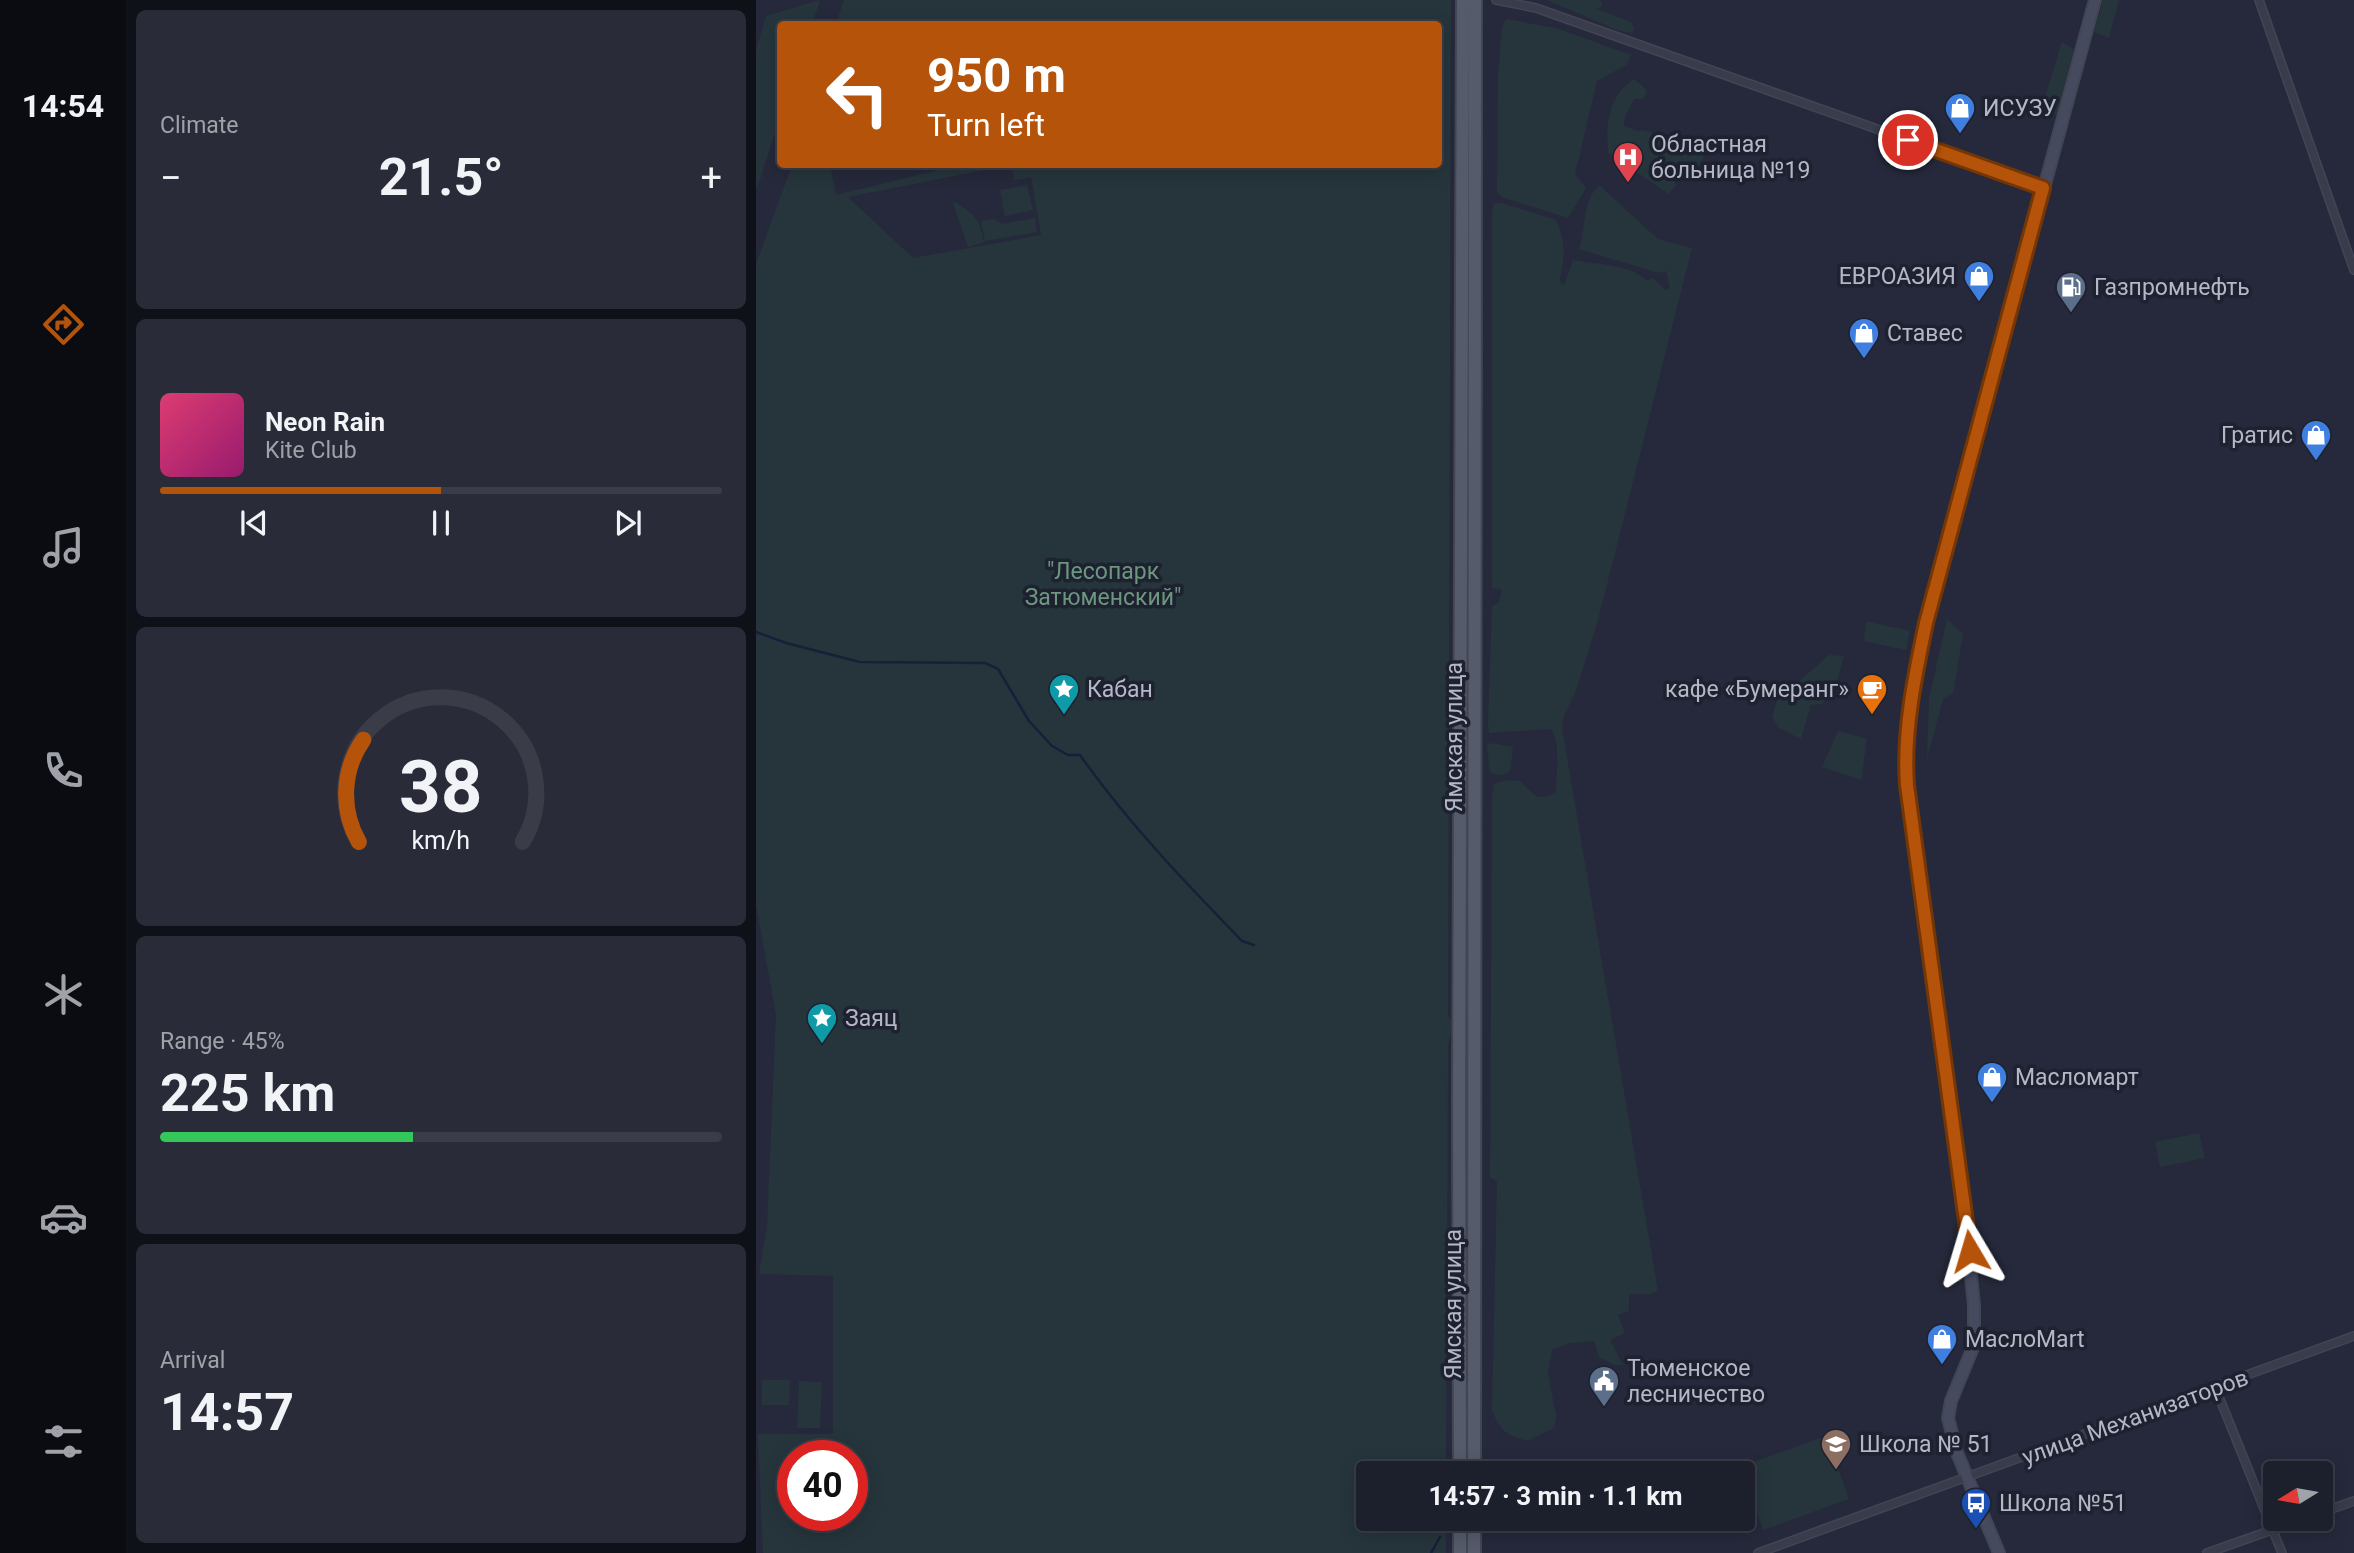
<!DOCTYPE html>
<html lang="en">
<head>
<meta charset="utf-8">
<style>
  :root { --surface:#1c1f2c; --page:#292c38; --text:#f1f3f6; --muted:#a0a2a9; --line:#3a3d48; --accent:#b45309 }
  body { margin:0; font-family:Roboto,sans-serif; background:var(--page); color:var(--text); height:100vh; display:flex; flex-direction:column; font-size:26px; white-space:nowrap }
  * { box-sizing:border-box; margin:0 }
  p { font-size:23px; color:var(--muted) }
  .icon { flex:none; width:38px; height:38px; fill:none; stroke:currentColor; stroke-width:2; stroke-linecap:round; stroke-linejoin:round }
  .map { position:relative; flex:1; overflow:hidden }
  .drawer { display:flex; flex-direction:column; gap:10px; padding:10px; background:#0f1118; width:630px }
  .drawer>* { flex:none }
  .guide { position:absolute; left:21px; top:21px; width:665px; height:147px; border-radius:7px; box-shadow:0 4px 18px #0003,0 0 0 2px var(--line); background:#b45309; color:#fff; overflow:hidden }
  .needle { width:46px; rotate:259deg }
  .controls { position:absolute; left:1507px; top:1461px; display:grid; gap:14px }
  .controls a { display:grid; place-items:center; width:70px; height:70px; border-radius:7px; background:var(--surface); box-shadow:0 4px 18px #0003,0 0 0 2px var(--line); font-size:35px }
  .speed { position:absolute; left:21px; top:1440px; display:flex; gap:14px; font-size:35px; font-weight:700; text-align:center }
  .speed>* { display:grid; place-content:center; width:91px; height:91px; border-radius:50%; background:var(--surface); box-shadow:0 4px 18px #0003,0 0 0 2px var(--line); line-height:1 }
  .speed .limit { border:10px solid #d22; background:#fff; color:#111 }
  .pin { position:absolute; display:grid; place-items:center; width:60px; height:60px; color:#fff; margin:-30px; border:4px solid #fff; border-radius:50%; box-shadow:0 2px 7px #0007 }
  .me { position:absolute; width:77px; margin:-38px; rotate:353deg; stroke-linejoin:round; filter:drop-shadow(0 0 5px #0008) }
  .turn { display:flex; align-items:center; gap:24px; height:147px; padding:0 35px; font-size:32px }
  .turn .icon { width:91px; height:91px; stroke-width:2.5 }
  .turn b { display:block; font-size:49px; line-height:60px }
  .big { font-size:52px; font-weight:700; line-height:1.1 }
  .drawer .tile { flex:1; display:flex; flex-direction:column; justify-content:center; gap:10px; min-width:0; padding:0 24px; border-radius:10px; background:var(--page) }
  .drawer .dial { align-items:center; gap:0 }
  .dial svg { height:182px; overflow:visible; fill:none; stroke:var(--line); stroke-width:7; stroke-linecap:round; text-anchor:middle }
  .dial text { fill:var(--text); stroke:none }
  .song { display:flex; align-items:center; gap:21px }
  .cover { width:84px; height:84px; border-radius:10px; background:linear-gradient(135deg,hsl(340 70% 55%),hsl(320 70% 35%)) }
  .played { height:7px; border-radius:4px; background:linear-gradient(90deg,var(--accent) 50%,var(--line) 50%) }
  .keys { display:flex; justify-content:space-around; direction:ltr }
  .heat { display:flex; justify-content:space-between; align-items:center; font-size:38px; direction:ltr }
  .charge { height:10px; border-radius:5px; background:linear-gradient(90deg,#34c759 45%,var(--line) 0) }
  .trip { position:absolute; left:600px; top:1461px; width:399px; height:70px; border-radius:7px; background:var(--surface); box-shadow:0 4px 18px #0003,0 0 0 2px var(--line); font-weight:700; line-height:70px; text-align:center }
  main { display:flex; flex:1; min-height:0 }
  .menu { display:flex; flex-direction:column; width:126px; justify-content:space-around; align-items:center; background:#0b0c12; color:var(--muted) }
  .menu .icon { width:49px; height:49px }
  .menu .active { color:var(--accent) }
  .menu b { font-size:32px; color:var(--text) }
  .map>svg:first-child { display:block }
  .green { fill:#26353c; fill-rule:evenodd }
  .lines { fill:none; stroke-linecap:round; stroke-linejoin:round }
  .stream { stroke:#181f38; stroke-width:2.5 }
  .street-casing { stroke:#414554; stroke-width:10 }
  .secondary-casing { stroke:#414554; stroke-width:14 }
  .primary-casing { stroke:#414554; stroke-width:16 }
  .street { stroke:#383c4b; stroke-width:7 }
  .secondary { stroke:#464a5e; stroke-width:10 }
  .primary { stroke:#565b6b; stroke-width:12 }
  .route-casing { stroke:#753606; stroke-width:18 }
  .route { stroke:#b45309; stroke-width:12 }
  .labels { text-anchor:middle; stroke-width:7; stroke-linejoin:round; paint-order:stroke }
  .poi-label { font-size:23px; fill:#b4b7c6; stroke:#1d2130; text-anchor:start }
  .park-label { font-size:23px; fill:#6c967e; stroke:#1d2130 }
  .street-label { font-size:23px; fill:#b4b7c6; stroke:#1d2130 }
</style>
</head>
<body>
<main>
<nav class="menu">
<b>14:54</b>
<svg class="icon active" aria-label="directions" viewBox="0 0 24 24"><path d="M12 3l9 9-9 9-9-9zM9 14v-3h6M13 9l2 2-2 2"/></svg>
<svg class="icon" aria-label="music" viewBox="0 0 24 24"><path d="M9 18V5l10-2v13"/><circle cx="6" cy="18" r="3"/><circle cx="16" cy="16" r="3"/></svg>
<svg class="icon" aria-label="phone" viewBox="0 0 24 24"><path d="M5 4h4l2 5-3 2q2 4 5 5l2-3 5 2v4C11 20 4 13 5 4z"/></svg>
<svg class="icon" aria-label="climate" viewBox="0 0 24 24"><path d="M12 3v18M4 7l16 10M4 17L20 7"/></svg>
<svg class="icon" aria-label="car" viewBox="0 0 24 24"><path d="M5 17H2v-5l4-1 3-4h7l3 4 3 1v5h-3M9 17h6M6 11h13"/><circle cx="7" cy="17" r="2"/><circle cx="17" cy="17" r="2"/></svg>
<svg class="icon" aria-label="filters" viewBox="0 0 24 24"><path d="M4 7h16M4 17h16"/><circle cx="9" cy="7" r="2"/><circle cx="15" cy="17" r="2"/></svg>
</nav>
<section class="drawer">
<div class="tile"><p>Climate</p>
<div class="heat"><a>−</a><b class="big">21.5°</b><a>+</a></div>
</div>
<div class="tile">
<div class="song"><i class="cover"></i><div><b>Neon Rain</b><p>Kite Club</p></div></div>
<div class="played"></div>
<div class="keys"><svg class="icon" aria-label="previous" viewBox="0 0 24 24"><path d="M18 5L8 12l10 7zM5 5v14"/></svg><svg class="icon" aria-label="pause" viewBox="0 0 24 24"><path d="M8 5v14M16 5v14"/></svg><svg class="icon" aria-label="next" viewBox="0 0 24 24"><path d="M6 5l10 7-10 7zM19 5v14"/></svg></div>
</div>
<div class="tile dial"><svg viewBox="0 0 100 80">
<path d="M14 69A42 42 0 1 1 86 69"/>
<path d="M14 69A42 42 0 0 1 16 24" stroke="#b45309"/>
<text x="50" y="56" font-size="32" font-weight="700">38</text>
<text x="50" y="72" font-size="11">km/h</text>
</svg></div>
<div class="tile"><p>Range · 45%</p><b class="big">225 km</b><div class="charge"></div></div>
<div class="tile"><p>Arrival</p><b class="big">14:57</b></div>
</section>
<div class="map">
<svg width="1598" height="1553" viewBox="0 0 1598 1553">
  <rect width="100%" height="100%" fill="#25293b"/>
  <path class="green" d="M64,0L56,24H24V118L0,191V50L10,16Z
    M88,0H695L692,1016L697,1023L692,1046L690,1473L612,1474V1519H690V1553H7L2,1434H77V1276L3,1274L11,1227L20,1015L0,905V264L36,165H74L80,195L203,165H254L92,197L157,258L285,235L275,177L258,180L255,165L682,164V24H80ZM37,1456H96V1516H37Z
    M791,0H844L847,6L840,9L875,22L878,29L876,33L861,30Z
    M1347,0H1363L1353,38L1338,32Z
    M750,19L800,28L875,55L870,65L841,81L819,174L830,188L812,218L746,197L741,192L742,76L746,28Z
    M1306,42L1318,49L1300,115L1285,110Z
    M878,79L891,90L888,99H879C873,107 868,116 868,126L881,131L887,130L918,139H930L938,142L945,147L947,158L940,170L920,171L918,179L920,185L913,194L852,153C850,124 852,96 878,79Z
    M271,185L277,210L249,216L244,190Z
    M843,185L902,239L936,248L842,620L820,691L808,716L806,728L902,1291L895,1294H873V1311L862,1315L869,1333L854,1340L867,1365H859L843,1357L838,1341L814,1343L796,1350L792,1373L800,1416L798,1428L771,1441C749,1434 744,1431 736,1410L741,1182L734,1177L736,796L738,784L750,780L764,781L781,797L793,796L800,793C800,776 805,741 795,729L733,733L732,723L736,607L743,602L746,590L736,588V212L738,203H745L800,220C810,241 809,259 803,281L808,285L817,260C841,265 873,263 891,281L897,278L909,290L914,289L910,271L903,273L823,249C830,228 826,202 843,185Z
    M199,202C220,215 223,218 228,242L212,247L197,203Z
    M279,218L281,232L229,241L225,221L238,219L246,224Z
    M1191,619L1207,634L1197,693L1187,699L1171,759L1173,699Z
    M1110,621L1154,631L1150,650L1108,641Z
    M1073,655L1088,656L1081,682L1066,704L1055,705L1045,739L1023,728L1016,717L1021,700Z
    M1082,731L1111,739L1105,780L1066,767Z
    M734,743L757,747L754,771C746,776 742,776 734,772L731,745Z
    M1443,1133L1449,1158L1404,1167L1399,1142Z
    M6,1380H34L33,1405H6Z
    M43,1381L66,1382L64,1428H41Z
    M1070,1436L1093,1499L1007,1530L984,1467Z"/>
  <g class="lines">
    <path class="stream" d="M0,632L30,643L104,662L229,663L242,669L273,721L296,746L312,755H324C372,823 428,881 486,941L498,945
      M675,1553L684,1537"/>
    <g class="street-casing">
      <path id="street" d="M740,0L780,8L1287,188
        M1503,0L1598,270
        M1459,1387L1526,1553
        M1564,1513L1598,1501
        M1002,1553L1598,1336
        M1451,1553L1547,1519"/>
    </g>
    <g class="secondary-casing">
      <path id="secondary" d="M1243,1553L1201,1453L1192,1418L1195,1401L1218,1345V1305L1204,1173L1151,784C1147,731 1159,675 1170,623L1339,0"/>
    </g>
    <g class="primary-casing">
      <path id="primary" d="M704,1474L703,1104L707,0
        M718,1474L719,0
        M718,1519V1553
        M704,1553V1519"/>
    </g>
    <use href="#street" class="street"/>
    <use href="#secondary" class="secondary"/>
    <use href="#primary" class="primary"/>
  </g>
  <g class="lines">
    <g class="route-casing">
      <path id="route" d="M1152,140L1287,188L1170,623C1159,675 1147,731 1151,785L1214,1251"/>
    </g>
    <use href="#route" class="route"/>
  </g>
  <defs>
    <g id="shop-pin" transform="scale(1.575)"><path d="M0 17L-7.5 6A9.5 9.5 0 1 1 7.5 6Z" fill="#3f7fe0" stroke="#1d2130"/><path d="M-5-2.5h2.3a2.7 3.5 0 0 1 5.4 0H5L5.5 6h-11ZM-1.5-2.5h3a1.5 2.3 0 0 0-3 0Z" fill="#fff"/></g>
    <g id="hospital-pin" transform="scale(1.575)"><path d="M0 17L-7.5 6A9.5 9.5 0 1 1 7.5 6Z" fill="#e0444e" stroke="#1d2130"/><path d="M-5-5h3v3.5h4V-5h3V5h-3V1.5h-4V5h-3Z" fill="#fff"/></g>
    <g id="fuel-pin" transform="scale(1.575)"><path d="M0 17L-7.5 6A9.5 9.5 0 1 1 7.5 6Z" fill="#5c6f8a" stroke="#1d2130"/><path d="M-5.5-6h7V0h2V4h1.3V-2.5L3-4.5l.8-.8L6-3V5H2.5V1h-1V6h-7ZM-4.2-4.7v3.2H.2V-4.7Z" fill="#fff"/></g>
    <g id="sight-pin" transform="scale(1.575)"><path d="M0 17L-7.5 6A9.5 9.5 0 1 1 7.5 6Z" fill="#0f9aa8" stroke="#1d2130"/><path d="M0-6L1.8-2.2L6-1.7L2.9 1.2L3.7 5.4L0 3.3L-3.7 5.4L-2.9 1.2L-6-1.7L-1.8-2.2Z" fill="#fff"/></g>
    <g id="cafe-pin" transform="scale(1.575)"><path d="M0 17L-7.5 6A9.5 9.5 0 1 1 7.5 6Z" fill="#e8710a" stroke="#1d2130"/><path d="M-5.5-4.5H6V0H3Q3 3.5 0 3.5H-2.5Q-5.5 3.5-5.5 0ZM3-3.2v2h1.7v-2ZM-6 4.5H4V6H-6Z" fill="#fff"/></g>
    <g id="civic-pin" transform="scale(1.575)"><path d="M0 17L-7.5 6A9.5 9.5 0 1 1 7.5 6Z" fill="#5c6f8a" stroke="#1d2130"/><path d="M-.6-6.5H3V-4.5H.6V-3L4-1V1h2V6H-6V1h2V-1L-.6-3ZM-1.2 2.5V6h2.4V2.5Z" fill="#fff"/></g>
    <g id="school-pin" transform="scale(1.575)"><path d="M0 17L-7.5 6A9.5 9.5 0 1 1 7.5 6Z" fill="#8d6e63" stroke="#1d2130"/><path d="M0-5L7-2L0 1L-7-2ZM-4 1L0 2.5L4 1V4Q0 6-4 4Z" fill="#fff"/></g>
    <g id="bus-pin" transform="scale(1.575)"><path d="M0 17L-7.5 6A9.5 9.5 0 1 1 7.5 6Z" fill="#1a4fb4" stroke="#1d2130"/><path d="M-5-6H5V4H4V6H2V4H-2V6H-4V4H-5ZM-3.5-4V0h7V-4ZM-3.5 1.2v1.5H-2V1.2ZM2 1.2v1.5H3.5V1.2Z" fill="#fff"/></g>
  </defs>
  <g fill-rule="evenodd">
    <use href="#shop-pin" x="1204" y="108"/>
    <use href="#hospital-pin" x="872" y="157"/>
    <use href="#shop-pin" x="1223" y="276"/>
    <use href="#fuel-pin" x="1315" y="287"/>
    <use href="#shop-pin" x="1108" y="333"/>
    <use href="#shop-pin" x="1560" y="435"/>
    <use href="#sight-pin" x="308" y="689"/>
    <use href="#cafe-pin" x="1116" y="689"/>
    <use href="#sight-pin" x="66" y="1018"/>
    <use href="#shop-pin" x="1236" y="1077"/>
    <use href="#shop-pin" x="1186" y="1339"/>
    <use href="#civic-pin" x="848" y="1381"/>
    <use href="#school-pin" x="1080" y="1444"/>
    <use href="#bus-pin" x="1220" y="1503"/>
  </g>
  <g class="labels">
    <g class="poi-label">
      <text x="1227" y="116">ИСУЗУ</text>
      <text x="895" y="152">Областная<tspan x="895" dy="26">больница №19</tspan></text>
      <text x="1200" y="284" text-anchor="end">ЕВРОАЗИЯ</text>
      <text x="1338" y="295">Газпромнефть</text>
      <text x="1131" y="341">Ставес</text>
      <text x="1537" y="443" text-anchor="end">Гратис</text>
      <text x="331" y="697">Кабан</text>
      <text x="1093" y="697" text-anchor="end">кафе «Бумеранг»</text>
      <text x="89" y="1026">Заяц</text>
      <text x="1259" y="1085">Масломарт</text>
      <text x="1209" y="1347">МаслоMart</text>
      <text x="871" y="1376">Тюменское<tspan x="871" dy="26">лесничество</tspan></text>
      <text x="1103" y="1452">Школа № 51</text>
      <text x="1243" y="1511">Школа №51</text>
    </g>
    <g class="park-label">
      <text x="347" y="579">"Лесопарк<tspan x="347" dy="26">Затюменский"</tspan></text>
    </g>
    <g class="street-label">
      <text transform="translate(698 737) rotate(-90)" y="8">Ямская улица</text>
      <text transform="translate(697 1304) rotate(-90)" y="8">Ямская улица</text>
      <text transform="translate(1379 1417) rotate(-20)" y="8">улица Механизаторов</text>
    </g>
  </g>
</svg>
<div class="controls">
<a><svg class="needle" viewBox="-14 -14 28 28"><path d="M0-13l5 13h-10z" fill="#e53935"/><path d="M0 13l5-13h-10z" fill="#a0a2a9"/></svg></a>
</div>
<div class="speed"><div class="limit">40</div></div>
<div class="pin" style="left:1152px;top:140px;background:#d93025"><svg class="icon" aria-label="arrive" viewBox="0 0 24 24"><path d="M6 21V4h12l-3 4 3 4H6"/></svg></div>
<svg class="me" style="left:1214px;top:1251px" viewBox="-20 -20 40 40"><path d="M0-17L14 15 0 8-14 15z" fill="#b45309" stroke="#fff" stroke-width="4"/></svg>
<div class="trip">14:57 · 3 min · 1.1 km</div>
<div class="guide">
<div class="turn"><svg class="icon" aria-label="left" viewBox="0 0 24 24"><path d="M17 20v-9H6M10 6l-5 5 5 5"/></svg><div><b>950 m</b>Turn left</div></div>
</div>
</div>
</main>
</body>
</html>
